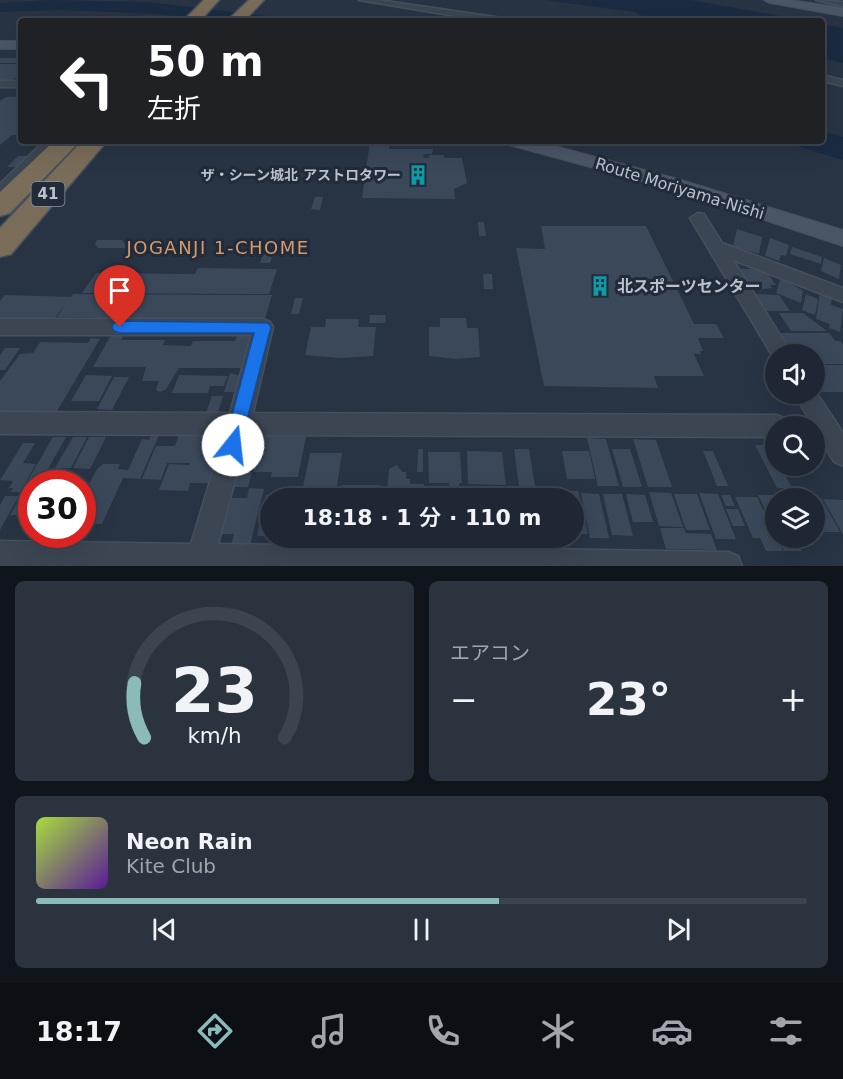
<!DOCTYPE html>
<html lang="ja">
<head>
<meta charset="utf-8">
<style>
  :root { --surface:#1e2733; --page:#2b333f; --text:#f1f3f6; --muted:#a1a5ac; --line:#3c444e; --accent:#8bbbb9 }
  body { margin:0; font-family:"DejaVu Sans","Noto Sans JP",sans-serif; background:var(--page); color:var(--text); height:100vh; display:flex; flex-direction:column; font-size:22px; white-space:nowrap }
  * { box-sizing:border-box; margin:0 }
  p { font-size:20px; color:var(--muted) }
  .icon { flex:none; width:33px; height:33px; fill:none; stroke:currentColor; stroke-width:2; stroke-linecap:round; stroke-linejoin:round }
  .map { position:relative; height:566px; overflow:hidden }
  .panel { display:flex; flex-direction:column; gap:15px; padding:15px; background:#10151c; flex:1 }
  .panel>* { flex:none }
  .guide { position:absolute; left:18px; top:18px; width:807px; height:126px; border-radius:6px; box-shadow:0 6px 24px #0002,0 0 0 2px var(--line); background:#202124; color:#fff; overflow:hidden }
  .controls { position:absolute; left:765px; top:344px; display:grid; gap:12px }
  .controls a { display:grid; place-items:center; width:60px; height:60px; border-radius:50%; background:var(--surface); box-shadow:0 6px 24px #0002,0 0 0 2px var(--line); font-size:30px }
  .speed { position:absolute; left:18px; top:470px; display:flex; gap:12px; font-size:30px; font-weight:700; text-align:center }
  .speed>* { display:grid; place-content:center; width:78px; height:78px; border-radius:50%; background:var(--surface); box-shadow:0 6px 24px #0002,0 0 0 2px var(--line); line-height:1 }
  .speed .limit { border:9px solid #d22; background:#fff; color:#111 }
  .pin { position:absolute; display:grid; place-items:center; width:51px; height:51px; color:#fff; margin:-62px -26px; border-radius:50% 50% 50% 0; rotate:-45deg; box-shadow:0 0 6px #0007 }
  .pin .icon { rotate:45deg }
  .me { position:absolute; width:66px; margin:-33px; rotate:16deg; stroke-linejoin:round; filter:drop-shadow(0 0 4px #0008) }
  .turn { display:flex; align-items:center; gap:21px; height:126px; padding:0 30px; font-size:27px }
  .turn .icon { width:78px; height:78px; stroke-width:2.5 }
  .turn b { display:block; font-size:42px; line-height:51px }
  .big { font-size:45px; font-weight:600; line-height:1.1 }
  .panel .card { flex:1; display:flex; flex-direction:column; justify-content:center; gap:9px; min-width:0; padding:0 21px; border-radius:9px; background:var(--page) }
  .panel .dial { align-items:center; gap:0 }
  .dial svg { height:156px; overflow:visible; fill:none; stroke:var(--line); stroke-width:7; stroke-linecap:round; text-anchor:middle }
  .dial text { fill:var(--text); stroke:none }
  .song { display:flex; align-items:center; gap:18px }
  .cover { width:72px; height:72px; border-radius:9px; background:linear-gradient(135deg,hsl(80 70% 55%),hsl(270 70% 35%)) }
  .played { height:6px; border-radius:3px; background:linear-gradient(90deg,var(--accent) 60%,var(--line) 60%) }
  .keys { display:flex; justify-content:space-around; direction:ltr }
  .heat { display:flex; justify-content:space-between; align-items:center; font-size:33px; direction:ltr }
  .panel .tiles { flex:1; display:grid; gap:15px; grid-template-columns:1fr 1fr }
  .card:last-child { grid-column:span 2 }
  .trip { position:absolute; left:260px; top:488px; width:324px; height:60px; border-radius:30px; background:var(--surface); box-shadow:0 6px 24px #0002,0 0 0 2px var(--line); font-weight:600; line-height:60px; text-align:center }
  .menu { display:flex; height:96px; justify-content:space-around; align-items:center; background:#0c1014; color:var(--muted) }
  .menu .icon { width:42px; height:42px }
  .menu .active { color:var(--accent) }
  .menu b { font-size:27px; color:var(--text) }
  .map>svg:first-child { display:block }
  .water { fill:#1a2b42 }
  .building { fill:#3a485a }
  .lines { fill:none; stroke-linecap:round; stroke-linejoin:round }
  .street-casing { stroke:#464f5d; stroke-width:3 }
  .secondary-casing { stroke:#464f5d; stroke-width:2 }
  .highway-casing { stroke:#47515e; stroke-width:3 }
  .street { fill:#3c4653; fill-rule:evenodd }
  .secondary { fill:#4a5566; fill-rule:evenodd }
  .highway { fill:#796d59; fill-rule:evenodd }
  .route { fill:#1a73e8; stroke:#114b97; stroke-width:1.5 }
  .labels { text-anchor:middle; stroke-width:6; stroke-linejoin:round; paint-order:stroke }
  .far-poi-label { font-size:14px; font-weight:bold; fill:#bac1cd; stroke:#212b39; text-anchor:end }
  .shield { fill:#212b39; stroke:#8c94a1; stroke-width:1.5 }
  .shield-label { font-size:15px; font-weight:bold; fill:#bac1cd }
  .street-label { font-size:16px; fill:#bac1cd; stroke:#212b39 }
  .poi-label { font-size:16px; font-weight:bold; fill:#bac1cd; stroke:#212b39; text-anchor:start }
  .neighbourhood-label { font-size:18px; letter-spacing:1.5px; fill:#d69a6c; stroke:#212b39 }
</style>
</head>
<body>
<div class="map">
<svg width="843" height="566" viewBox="0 0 843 566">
  <rect width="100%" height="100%" fill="#283444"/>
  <path class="water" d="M50,0L147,2L310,21H219L155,14L59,10L0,12V3Z
    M545,0H691L807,21C781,21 647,27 635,12Z
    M822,24L843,28V63L822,58Z
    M822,131L843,137V160L780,141H822Z"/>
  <path class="building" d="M0,58H21V63H0Z
    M0,64H21V74L11,81H0Z
    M6,97H21V135H12L0,145V101Z
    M370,141H390L389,149H433L432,154H423L424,158H429V155H443L445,158H462L467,183L454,189L455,199L362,198Z
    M18,156H31L19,167H7Z
    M315,197H323L320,210L311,209Z
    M478,222H484L486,236H479Z
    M541,226H646L694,324H716L724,338H698L703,351H700L701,354H694L704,376H654L658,388L544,386L516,248L545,249Z
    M737,229L762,237L759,254L739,248L738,252L726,248L722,242L733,246Z
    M770,238L789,245L786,256L781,255L779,261L765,256Z
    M97,240H122L128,248H98L95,244Z
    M792,247L822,257L821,264L790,254Z
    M263,254H273L270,263H260Z
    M824,258L841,265L839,279L821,271Z
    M198,268L277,269L269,294L82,293L96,273L195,274Z
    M739,269H753L768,274L776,285H770L772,288L754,290Z
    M483,274H492L493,289H484Z
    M781,277L793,282L792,284L803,291L801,303L776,293Z
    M820,293L832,297L831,305L843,309L840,332L829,328L830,324L816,319Z
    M73,294L272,295L265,319L147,318L145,321H114L116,318L57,317L66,303L54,319L0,318V301L5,295L71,297Z
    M756,294L779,295L790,311H766Z
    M806,294L818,299L815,315L802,310Z
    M295,298H303L299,314H291Z
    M779,313H803L827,331H791Z
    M370,315H386L385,323H369Z
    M440,318H466L467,328H478L480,357L456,359L429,356V327H440Z
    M326,319H359L358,327H376L373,356L340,358L305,355L311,327H325Z
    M780,333H829L835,341H840L843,344V364H823L812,347H789Z
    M111,335H124L121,340H165L163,345L191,346L193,341H235L237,336H250L243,368H179L166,389L160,392L156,390L159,381H142L146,367H93Z
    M91,338L100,339L54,416L0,414V381L20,354L33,353L40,342L88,343Z
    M5,348H20L5,370H0V355Z
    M814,365H843V392H820L814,384Z
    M230,373L241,376L236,392H224Z
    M86,375L112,376L99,401H71Z
    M179,375L228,376L224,386H210L208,393H172Z
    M114,377H129L112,410L97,409Z
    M212,396H223L217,416H205Z
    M179,434L220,435L219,437H222L215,458H199L215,459L208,483H190L188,491L159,490L169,464L189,465L190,463H167L161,480L142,479L156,446H175Z
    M151,435H159L140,479L123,478L102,524L82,523V497L97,469L103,464H120L118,469L128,470L142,439L149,440Z
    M262,435L306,436L298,477H271L272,472H253Z
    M53,437H66L40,483L25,485Z
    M73,437H87L71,468H55Z
    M89,437H106L90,469L73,468Z
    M587,438L606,439L619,486H598Z
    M633,439L656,440L672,487H648Z
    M23,443H35L23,463L36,464L20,492H11L13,488H9L13,481L0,480Z
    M755,445H769L776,456V465H780L792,488H777Z
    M418,449H423V472H417Z
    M514,449H529L535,486H519Z
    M612,449H630L642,487H623Z
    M467,451L502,452L506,485L468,484Z
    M562,451H589L595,479H567Z
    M703,451H713L728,486H717Z
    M428,452H460L462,483H459V489H449V483H429Z
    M310,453H342L335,498L301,497Z
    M397,465L402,472H406V479H410V484H424V498H396V493H387L389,469Z
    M238,471L252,472L248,487H233Z
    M341,485H380L379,498H339Z
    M26,488H32V498L22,515H10Z
    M249,488L264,489L250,545H231L234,534H221L232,498H247Z
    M428,491L463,492V498H428Z
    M539,491H558L559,498H541Z
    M560,491H578L588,534H573V498H561Z
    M649,492L671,493L683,527L659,526Z
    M581,493L599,494L609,538H590Z
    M699,493L718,494L736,539H716Z
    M603,494H622L633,536L612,535Z
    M626,494L645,495L653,522H633Z
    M674,494H697L710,530H686Z
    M266,495H297L296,498H270V539H267V536H257Z
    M721,495H730L735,506H726Z
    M758,495H774L776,497V532Z
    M5,496H19L0,530V505Z
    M735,497H757L783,551H766L760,538H753Z
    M814,498H821L840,532H817L814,527Z
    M823,499L843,500V535Z
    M32,503V532L22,531L30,518H23Z
    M726,509H738L745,526H733Z
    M660,528H684L686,533L711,534L717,550L666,549Z
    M63,534H78L74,541L60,540Z
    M335,537H377L376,547H333Z
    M379,537H424V540H379Z
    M428,537H444V545H428Z
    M778,537H795L802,551H784Z"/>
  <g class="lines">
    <g class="street-casing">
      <path id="street" d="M359,0H379L502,18L506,21H485Z
        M816,0L843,2V6Z
        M822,75L843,80V86L822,81Z
        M0,81H21V87H0Z
        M44,141H57L5,195L0,196V184Z
        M698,213L704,214L722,243L843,288V302L733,260L792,354H776L775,360L690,218Z
        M0,319H263L270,322L273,327L253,413L776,415L784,418L788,426H776V437L247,435L218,544L728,552L738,556L742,566H0V541L191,544L224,435L0,434V412L230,413L251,335H0Z
        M814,389L843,433V466L834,462L794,393H814Z"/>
    </g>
    <g class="secondary-casing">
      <path id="secondary" d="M764,0H791L843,8V16L770,3Z
        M0,41H21V49H0Z
        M506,141H536L678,179L843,230V246L664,187L509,145Z"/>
    </g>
    <g class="highway-casing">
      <path id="highway" d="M204,0H219L200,21H183Z
        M249,0H264L244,21H227Z
        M54,141H80L10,213L0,216V192Z
        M82,141H107L11,254L0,257V228Z"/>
    </g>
    <use href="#street" class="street"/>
    <use href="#secondary" class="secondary"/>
    <use href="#highway" class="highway"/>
  </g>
  <path class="route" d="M120,321L268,323L271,327L239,451L233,454L227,451L224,445L254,333H120L114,331L112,327L114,323Z"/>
  <defs>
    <g id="building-bare" transform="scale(1.62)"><path d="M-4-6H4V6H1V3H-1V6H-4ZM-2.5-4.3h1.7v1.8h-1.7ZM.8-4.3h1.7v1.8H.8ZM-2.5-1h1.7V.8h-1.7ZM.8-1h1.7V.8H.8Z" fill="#0f9aa8" stroke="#212b39" stroke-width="2.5" paint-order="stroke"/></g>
  </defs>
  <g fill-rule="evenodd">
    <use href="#building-bare" x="418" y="175"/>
    <use href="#building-bare" x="600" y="286"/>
  </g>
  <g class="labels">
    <g class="far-poi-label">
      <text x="401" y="180">ザ・シーン城北 アストロタワー</text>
    </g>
    <rect class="shield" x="31.5" y="182" width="33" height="24" rx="4.5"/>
    <g class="shield-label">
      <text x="48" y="199">41</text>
    </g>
    <g class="street-label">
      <text transform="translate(680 188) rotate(17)" y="6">Route Moriyama-Nishi</text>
    </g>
    <g class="poi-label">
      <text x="617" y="292">北スポーツセンター</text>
    </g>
    <g class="neighbourhood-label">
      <text x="218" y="254">JOGANJI 1-CHOME</text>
    </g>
  </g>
</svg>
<div class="controls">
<a><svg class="icon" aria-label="sound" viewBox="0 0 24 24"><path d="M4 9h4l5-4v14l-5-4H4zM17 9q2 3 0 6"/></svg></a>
<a><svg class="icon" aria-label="search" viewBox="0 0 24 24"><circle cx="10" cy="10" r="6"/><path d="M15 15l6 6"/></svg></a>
<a><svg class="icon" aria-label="layers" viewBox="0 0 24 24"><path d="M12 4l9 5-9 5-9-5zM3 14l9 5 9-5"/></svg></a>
</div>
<div class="speed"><div class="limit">30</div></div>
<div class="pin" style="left:120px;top:327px;background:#d93025"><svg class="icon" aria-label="arrive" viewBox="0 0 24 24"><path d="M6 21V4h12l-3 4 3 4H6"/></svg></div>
<svg class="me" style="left:233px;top:445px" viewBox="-20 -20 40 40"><circle r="19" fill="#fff"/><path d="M0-13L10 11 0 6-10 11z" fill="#1a73e8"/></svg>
<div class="trip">18:18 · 1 分 · 110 m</div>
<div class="guide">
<div class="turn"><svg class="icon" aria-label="left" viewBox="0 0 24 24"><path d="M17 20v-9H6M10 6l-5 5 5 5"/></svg><div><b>50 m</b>左折</div></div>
</div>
</div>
<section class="panel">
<div class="tiles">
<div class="card dial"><svg viewBox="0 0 100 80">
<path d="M14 69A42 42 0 1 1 86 69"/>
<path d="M14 69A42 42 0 0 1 9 41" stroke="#8bbbb9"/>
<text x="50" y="56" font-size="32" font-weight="700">23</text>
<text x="50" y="72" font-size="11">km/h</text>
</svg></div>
<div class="card"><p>エアコン</p>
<div class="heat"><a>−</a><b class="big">23°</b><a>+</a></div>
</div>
<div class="card">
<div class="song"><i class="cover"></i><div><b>Neon Rain</b><p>Kite Club</p></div></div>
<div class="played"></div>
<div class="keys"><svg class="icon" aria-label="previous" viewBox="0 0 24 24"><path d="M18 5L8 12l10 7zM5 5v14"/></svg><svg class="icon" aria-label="pause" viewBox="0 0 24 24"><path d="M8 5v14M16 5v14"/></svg><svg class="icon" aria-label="next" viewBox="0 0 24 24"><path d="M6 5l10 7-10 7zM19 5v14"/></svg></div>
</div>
</div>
</section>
<nav class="menu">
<b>18:17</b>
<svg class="icon active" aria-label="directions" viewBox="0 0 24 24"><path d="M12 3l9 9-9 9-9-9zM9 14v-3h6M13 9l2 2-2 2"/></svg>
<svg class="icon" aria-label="music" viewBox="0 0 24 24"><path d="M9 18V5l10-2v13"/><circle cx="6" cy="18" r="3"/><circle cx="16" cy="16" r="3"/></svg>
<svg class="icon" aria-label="phone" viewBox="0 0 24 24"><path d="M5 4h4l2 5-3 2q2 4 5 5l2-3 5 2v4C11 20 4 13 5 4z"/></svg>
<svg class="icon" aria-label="climate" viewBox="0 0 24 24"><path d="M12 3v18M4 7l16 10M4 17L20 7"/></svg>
<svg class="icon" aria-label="car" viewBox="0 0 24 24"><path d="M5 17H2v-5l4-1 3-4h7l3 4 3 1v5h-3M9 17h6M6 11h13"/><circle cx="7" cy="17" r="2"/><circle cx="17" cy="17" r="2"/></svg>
<svg class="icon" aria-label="filters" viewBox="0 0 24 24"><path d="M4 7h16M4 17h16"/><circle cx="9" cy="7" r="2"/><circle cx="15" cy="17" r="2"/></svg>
</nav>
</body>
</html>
